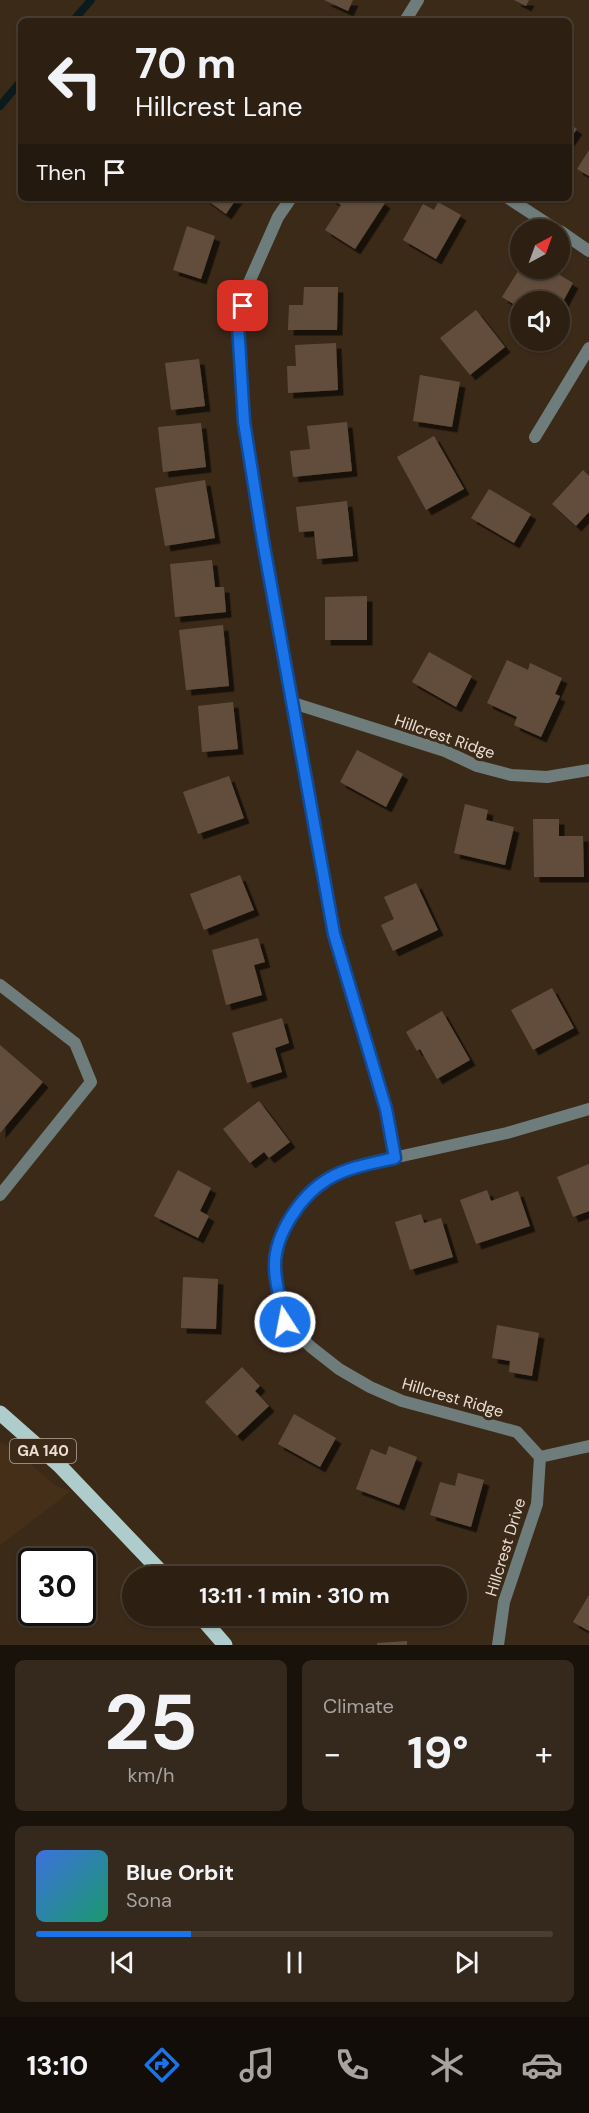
<!DOCTYPE html>
<html lang="en">
<head>
<meta charset="utf-8">
<style>
  :root { --surface:#2d2013; --page:#35281c; --text:#f1f3f6; --muted:#a7a3a0; --line:#483e33; --accent:#1a73e8 }
  body { margin:0; font-family:"DM Sans",sans-serif; background:var(--page); color:var(--text); height:100vh; display:flex; flex-direction:column; font-size:22px; white-space:nowrap }
  * { box-sizing:border-box; margin:0 }
  p { font-size:20px; color:var(--muted) }
  .icon { flex:none; width:33px; height:33px; fill:none; stroke:currentColor; stroke-width:2; stroke-linecap:round; stroke-linejoin:round }
  .map { position:relative; height:1645px; overflow:hidden }
  .side { display:flex; flex-direction:column; gap:15px; padding:15px; background:#19120a; flex:1 }
  .side>* { flex:none }
  .guide { position:absolute; left:18px; top:18px; width:554px; height:183px; border-radius:9px; box-shadow:0 2px 4px #0004,0 0 0 2px var(--line); background:#2d2013; color:var(--text); overflow:hidden }
  .needle { width:39px; rotate:41deg }
  .buttons { position:absolute; left:510px; top:219px; display:grid; gap:12px }
  .buttons a { display:grid; place-items:center; width:60px; height:60px; border-radius:50%; background:var(--surface); box-shadow:0 2px 4px #0004,0 0 0 2px var(--line); font-size:30px }
  .speed { position:absolute; left:18px; top:1548px; display:flex; gap:12px; font-size:30px; font-weight:700; text-align:center }
  .speed>* { display:grid; place-content:center; width:78px; height:78px; border-radius:50%; background:var(--surface); box-shadow:0 2px 4px #0004,0 0 0 2px var(--line); line-height:1 }
  .speed .limit { border:3px solid #111; border-radius:9px; background:#fff; color:#111 }
  .pin { position:absolute; display:grid; place-items:center; width:51px; height:51px; color:#fff; margin:-26px; border-radius:12px; box-shadow:0 3px 9px #0006 }
  .me { position:absolute; width:66px; margin:-33px; rotate:349deg; stroke-linejoin:round; filter:drop-shadow(0 0 4px #0008) }
  .turn { display:flex; align-items:center; gap:21px; height:126px; padding:0 18px; font-size:27px }
  .turn .icon { width:78px; height:78px; stroke-width:2.5 }
  .turn b { display:block; font-size:42px; line-height:51px }
  .then { display:flex; align-items:center; height:57px; padding:0 18px; background:#0003; gap:12px; font-size:22px }
  .big { font-size:45px; font-weight:700; line-height:1.1 }
  .side .tile { flex:1; display:flex; flex-direction:column; justify-content:center; gap:9px; min-width:0; padding:0 21px; border-radius:9px; background:var(--page) }
  .side .dial { align-items:center; gap:0 }
  .dial b { font-size:78px; line-height:1 }
  .song { display:flex; align-items:center; gap:18px }
  .cover { width:72px; height:72px; border-radius:9px; background:linear-gradient(135deg,hsl(220 70% 55%),hsl(160 70% 35%)) }
  .played { height:6px; border-radius:3px; background:linear-gradient(90deg,var(--accent) 30%,var(--line) 30%) }
  .keys { display:flex; justify-content:space-around; direction:ltr }
  .heat { display:flex; justify-content:space-between; align-items:center; font-size:33px; direction:ltr }
  .side .tiles { flex:1; display:grid; gap:15px; grid-template-columns:1fr 1fr }
  .tile:last-child { grid-column:span 2 }
  .trip { position:absolute; left:122px; top:1566px; width:345px; height:60px; border-radius:30px; background:var(--surface); box-shadow:0 2px 4px #0004,0 0 0 2px var(--line); font-weight:700; line-height:60px; text-align:center }
  .tab-bar { display:flex; height:96px; justify-content:space-around; align-items:center; background:#120d08; color:var(--muted) }
  .tab-bar .icon { width:42px; height:42px }
  .tab-bar .selected { color:var(--accent) }
  .tab-bar b { font-size:27px; color:var(--text) }
  .map>svg:first-child { display:block }
  .built { fill:#462f18 }
  .lines { fill:none; stroke-linecap:round; stroke-linejoin:round }
  .stream { stroke:#0b1a1d; stroke-width:8 }
  .building { fill:#624e3c; filter:url(#shadow) }
  .service { stroke:#6e7d7c; stroke-width:12 }
  .minor { stroke:#6e7d7c; stroke-width:12 }
  .primary { stroke:#adcccb; stroke-width:15 }
  .route-casing { stroke:#114b97; stroke-width:15 }
  .route { stroke:#1a73e8; stroke-width:10 }
  .labels { text-anchor:middle; stroke-width:6; stroke-linejoin:round; paint-order:stroke }
  .shield { fill:#3c2a19; stroke:#b6a89b; stroke-width:1.5 }
  .shield-label { font-size:15px; font-weight:bold; fill:#eaded3 }
  .street-label { font-size:16px; fill:#eaded3; stroke:#3c2a19 }
</style>
</head>
<body>
<div class="map">
<svg width="589" height="1645" viewBox="0 0 589 1645">
  <defs>
    <filter id="shadow"><feDropShadow dx="5.5" dy="5.5" stdDeviation="0" flood-color="#0009"/></filter>
  </defs>
  <rect width="100%" height="100%" fill="#3c2a19"/>
  <path class="built" d="M0,1442L13,1449L56,1486L71,1491L0,1545Z"/>
  <g class="lines">
    <path class="stream" d="M73,21L91,0
      M0,106L21,81"/>
  </g>
  <path class="building" d="M324,0H353L348,11Z
    M514,0H529L526,6Z
    M568,123L577,129L568,142Z
    M589,150V176L577,169Z
    M204,198H237L226,214Z
    M330,198H378L385,203L355,249L325,230L341,205Z
    M438,202L461,215L436,259L403,240L423,204L434,210Z
    M187,226L215,236L201,279L173,270Z
    M520,268L542,281L550,269L573,283L560,307V302H520V308L502,297Z
    M304,287H338L337,330H288L289,305H303Z
    M476,310L505,347L470,375L440,338Z
    M336,343L338,390L288,393L287,366H296L295,345Z
    M199,359L205,406L171,410L165,363Z
    M420,375L460,382L452,427L413,421Z
    M347,422L352,471L293,477L290,451L310,449L307,426Z
    M201,423L206,467L163,472L158,427Z
    M434,436L464,489L426,510L397,457Z
    M583,470L589,476V512L576,526L552,504Z
    M205,480L215,538L165,546L155,488Z
    M489,489L531,514L514,543L471,518Z
    M347,501L353,556L317,559L314,531L299,532L296,507Z
    M212,560L215,587H224L226,612L175,617L170,564Z
    M367,596V640H325V597Z
    M223,625L229,686L186,690L179,630Z
    M429,652L472,676L456,707L412,682Z
    M507,660L528,670L530,663L562,678L555,694L560,696L541,737L514,725L517,717L487,703Z
    M233,702L238,749L202,752L198,706Z
    M357,750L403,774L386,807L340,782Z
    M229,776L244,818L198,834L183,792Z
    M465,804L488,810L486,820L514,827L505,865L454,853Z
    M533,819H559V836H583L584,877H534Z
    M240,875L254,910L204,930L190,894Z
    M416,883L438,930L393,951L381,925L394,919L384,897Z
    M258,938L265,962L254,965L262,995L226,1005L212,950Z
    M552,988L574,1028L533,1050L511,1010Z
    M442,1011L470,1060L437,1079L420,1049L417,1051L406,1032Z
    M282,1018L289,1043L275,1048L282,1072L247,1083L232,1033Z
    M0,1045L43,1082L0,1133Z
    M259,1101L290,1142L269,1158L264,1152L250,1163L223,1129Z
    M589,1164V1211L573,1217L557,1177Z
    M178,1170L211,1188L200,1211L209,1216L198,1238L154,1216Z
    M487,1190L491,1201L518,1191L530,1226L476,1244L460,1200Z
    M421,1214L424,1223L441,1218L453,1257L410,1270L395,1222Z
    M183,1277L218,1279L216,1329L181,1328Z
    M497,1325L539,1333L532,1376L509,1372L510,1361L492,1358Z
    M242,1367L260,1386L255,1391L269,1406L237,1436L205,1402Z
    M294,1414L336,1438L320,1467L278,1444Z
    M389,1446L417,1457L399,1505L356,1489L371,1449L386,1455Z
    M458,1473L484,1480L471,1527L430,1515L440,1482L455,1486Z
    M589,1595V1631L573,1622Z
    M407,1641V1645H377V1643Z"/>
  <g class="lines">
    <path class="service" d="M0,985L75,1043L91,1082L0,1195"/>
    <path class="minor" d="M405,21L418,0
      M291,198L278,217L247,287L238,325L244,421L263,541L335,934L386,1109L395,1158
      M508,198L557,230
      M560,231L589,251
      M535,437L589,348
      M293,703L445,751L477,766L511,775L547,777L589,770
      M589,1109L507,1133L361,1165L328,1179L301,1202L282,1232L274,1267L285,1322L311,1347L339,1369L370,1387L402,1401L517,1432L540,1457L589,1446
      M498,1645L504,1602L537,1504L540,1457"/>
    <path class="primary" d="M0,1413L59,1465L165,1576
      M200,1616L225,1645"/>
  </g>
  <g class="lines">
    <g class="route-casing">
      <path id="route" d="M243,306L238,325L244,422L263,541L334,934L386,1109L395,1158C373,1163 348,1167 328,1179C301,1195 274,1235 275,1267C275,1285 282,1305 285,1322"/>
    </g>
    <use href="#route" class="route"/>
  </g>
  <g class="labels">
    <rect class="shield" x="10" y="1439" width="66" height="24" rx="4.5"/>
    <g class="shield-label">
      <text x="43" y="1456">GA 140</text>
    </g>
    <g class="street-label">
      <text transform="translate(445 736) rotate(19)" y="6">Hillcrest Ridge</text>
      <text transform="translate(453 1397) rotate(16)" y="6">Hillcrest Ridge</text>
      <text transform="translate(505 1547) rotate(-73)" y="6">Hillcrest Drive</text>
    </g>
  </g>
</svg>
<div class="buttons">
<a><svg class="needle" viewBox="-14 -14 28 28"><path d="M0-13l5 13h-10z" fill="#e53935"/><path d="M0 13l5-13h-10z" fill="#a7a3a0"/></svg></a>
<a><svg class="icon" aria-label="sound" viewBox="0 0 24 24"><path d="M4 9h4l5-4v14l-5-4H4zM17 9q2 3 0 6"/></svg></a>
</div>
<div class="speed"><div class="limit">30</div></div>
<div class="pin" style="left:243px;top:306px;background:#d93025"><svg class="icon" aria-label="arrive" viewBox="0 0 24 24"><path d="M6 21V4h12l-3 4 3 4H6"/></svg></div>
<svg class="me" style="left:285px;top:1322px" viewBox="-20 -20 40 40"><circle r="17" fill="#1a73e8" stroke="#fff" stroke-width="3"/><path d="M0-11L8 9 0 5-8 9z" fill="#fff"/></svg>
<div class="trip">13:11 · 1 min · 310 m</div>
<div class="guide">
<div class="turn"><svg class="icon" aria-label="left" viewBox="0 0 24 24"><path d="M17 20v-9H6M10 6l-5 5 5 5"/></svg><div><b>70 m</b>Hillcrest Lane</div></div>
<div class="then">Then<svg class="icon" aria-label="arrive" viewBox="0 0 24 24"><path d="M6 21V4h12l-3 4 3 4H6"/></svg></div>
</div>
</div>
<section class="side">
<div class="tiles">
<div class="tile dial"><b>25</b><p>km/h</p></div>
<div class="tile"><p>Climate</p>
<div class="heat"><a>−</a><b class="big">19°</b><a>+</a></div>
</div>
<div class="tile">
<div class="song"><i class="cover"></i><div><b>Blue Orbit</b><p>Sona</p></div></div>
<div class="played"></div>
<div class="keys"><svg class="icon" aria-label="previous" viewBox="0 0 24 24"><path d="M18 5L8 12l10 7zM5 5v14"/></svg><svg class="icon" aria-label="pause" viewBox="0 0 24 24"><path d="M8 5v14M16 5v14"/></svg><svg class="icon" aria-label="next" viewBox="0 0 24 24"><path d="M6 5l10 7-10 7zM19 5v14"/></svg></div>
</div>
</div>
</section>
<nav class="tab-bar">
<b>13:10</b>
<svg class="icon selected" aria-label="directions" viewBox="0 0 24 24"><path d="M12 3l9 9-9 9-9-9zM9 14v-3h6M13 9l2 2-2 2"/></svg>
<svg class="icon" aria-label="music" viewBox="0 0 24 24"><path d="M9 18V5l10-2v13"/><circle cx="6" cy="18" r="3"/><circle cx="16" cy="16" r="3"/></svg>
<svg class="icon" aria-label="phone" viewBox="0 0 24 24"><path d="M5 4h4l2 5-3 2q2 4 5 5l2-3 5 2v4C11 20 4 13 5 4z"/></svg>
<svg class="icon" aria-label="climate" viewBox="0 0 24 24"><path d="M12 3v18M4 7l16 10M4 17L20 7"/></svg>
<svg class="icon" aria-label="car" viewBox="0 0 24 24"><path d="M5 17H2v-5l4-1 3-4h7l3 4 3 1v5h-3M9 17h6M6 11h13"/><circle cx="7" cy="17" r="2"/><circle cx="17" cy="17" r="2"/></svg>
</nav>
</body>
</html>
